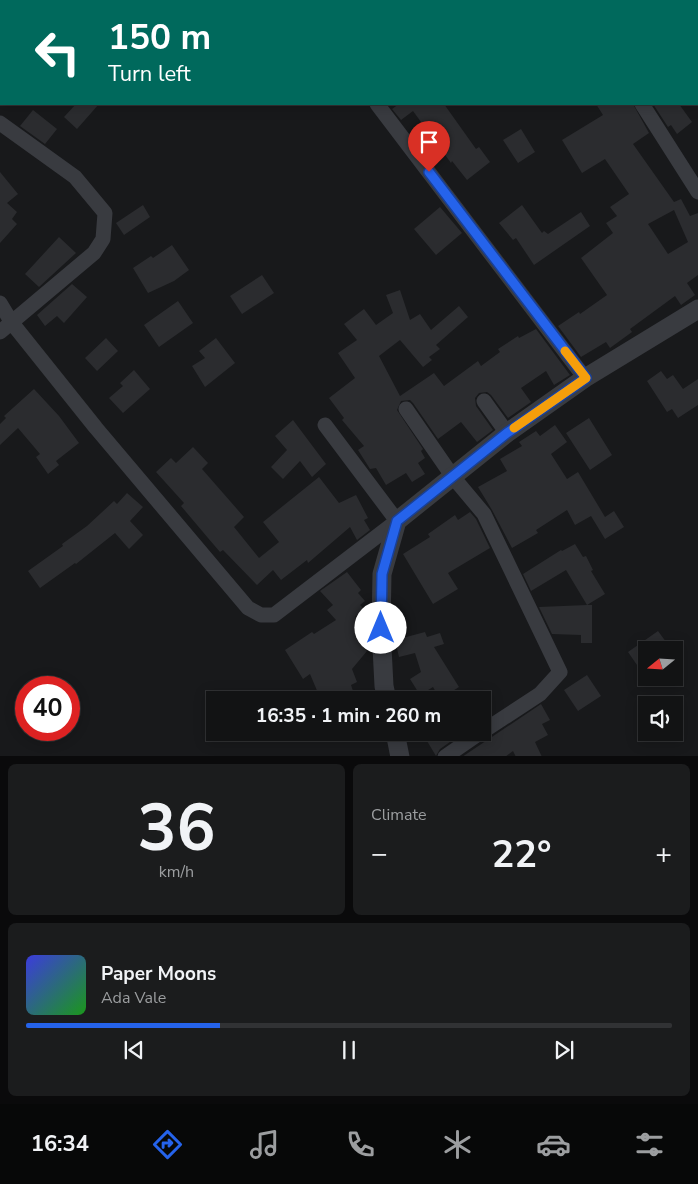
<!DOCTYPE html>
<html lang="en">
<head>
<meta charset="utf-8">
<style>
  :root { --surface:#121314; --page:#1b1c1d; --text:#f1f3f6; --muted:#9c9ea0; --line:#313234; --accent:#2563eb }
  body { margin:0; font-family:"Nunito Sans",sans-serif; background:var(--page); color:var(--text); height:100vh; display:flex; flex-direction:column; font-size:19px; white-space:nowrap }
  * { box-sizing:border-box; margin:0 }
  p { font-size:16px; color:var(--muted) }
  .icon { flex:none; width:28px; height:28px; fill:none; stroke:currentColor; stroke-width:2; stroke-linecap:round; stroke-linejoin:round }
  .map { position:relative; height:756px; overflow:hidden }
  .drawer { display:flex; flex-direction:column; gap:8px; padding:8px; background:#0a0a0b; flex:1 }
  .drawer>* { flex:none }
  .hud { position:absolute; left:0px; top:0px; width:699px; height:105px; box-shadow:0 2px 12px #0003,0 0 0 1px var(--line); background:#00695c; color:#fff; overflow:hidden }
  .needle { width:32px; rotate:252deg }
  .buttons { position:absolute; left:638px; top:641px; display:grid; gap:10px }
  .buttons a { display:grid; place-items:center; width:45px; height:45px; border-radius:0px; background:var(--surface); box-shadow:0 2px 12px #0003,0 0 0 1px var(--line); font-size:25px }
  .speed { position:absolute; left:15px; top:676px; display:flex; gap:10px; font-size:25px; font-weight:700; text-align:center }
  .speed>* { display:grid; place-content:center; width:65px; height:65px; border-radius:50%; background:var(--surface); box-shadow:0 2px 12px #0003,0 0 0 1px var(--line); line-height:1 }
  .speed .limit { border:8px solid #d22; background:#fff; color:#111 }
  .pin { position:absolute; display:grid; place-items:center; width:42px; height:42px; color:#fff; margin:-51px -21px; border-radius:50% 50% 50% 0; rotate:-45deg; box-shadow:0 0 5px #0007 }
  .pin .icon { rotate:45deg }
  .me { position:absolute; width:55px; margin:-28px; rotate:0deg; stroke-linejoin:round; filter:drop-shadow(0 0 4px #0008) }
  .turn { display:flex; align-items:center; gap:18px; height:105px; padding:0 25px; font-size:22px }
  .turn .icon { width:65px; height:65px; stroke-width:2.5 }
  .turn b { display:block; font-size:35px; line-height:42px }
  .big { font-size:38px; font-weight:700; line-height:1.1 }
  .drawer .tile { flex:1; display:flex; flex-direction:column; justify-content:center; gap:8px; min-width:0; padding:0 18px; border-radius:8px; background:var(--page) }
  .drawer .dial { align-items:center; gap:0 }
  .dial b { font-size:65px; line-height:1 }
  .song { display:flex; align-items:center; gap:15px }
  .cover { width:60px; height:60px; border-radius:8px; background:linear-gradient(135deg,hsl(240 70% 55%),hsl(120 70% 35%)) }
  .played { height:5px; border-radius:2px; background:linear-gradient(90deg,var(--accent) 30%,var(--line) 30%) }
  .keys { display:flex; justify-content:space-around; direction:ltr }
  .heat { display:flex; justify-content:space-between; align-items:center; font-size:28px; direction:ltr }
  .drawer .tiles { flex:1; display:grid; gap:8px; grid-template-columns:1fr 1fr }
  .tile:last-child { grid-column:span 2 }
  .trip { position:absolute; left:206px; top:691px; width:285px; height:50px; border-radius:0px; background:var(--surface); box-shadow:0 2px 12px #0003,0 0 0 1px var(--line); font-weight:700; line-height:50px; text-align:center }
  .menu { display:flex; height:80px; justify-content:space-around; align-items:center; background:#070808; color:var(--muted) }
  .menu .icon { width:35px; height:35px }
  .menu .current { color:var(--accent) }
  .menu b { font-size:22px; color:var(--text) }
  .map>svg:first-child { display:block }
  .building { fill:#2b2c2f; fill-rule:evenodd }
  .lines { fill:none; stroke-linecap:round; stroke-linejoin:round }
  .minor { stroke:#393b40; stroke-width:15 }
  .tertiary { stroke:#393b40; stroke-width:19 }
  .route-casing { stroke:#184099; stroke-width:12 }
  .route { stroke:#2563eb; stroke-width:9 }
  .slow { stroke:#f59e0b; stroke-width:9 }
</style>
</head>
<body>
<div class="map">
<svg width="698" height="757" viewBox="0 0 698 757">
  <rect width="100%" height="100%" fill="#18191b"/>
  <path class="building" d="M76,104H99L77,129L64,117Z
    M399,104H444L476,149L479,147L490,162L467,180L452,161L451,163L413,111L401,120L392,109Z
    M596,104H633L649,133L633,144L674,202L681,199L690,216L698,213V275L687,283L695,295L681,305L675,296L630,329L632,332L610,348L606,342L581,357L558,326L579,312L580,314L607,295L581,258L613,233L606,223L617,216L610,207L629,194L605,159L582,173L562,140L603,115ZM674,210L688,242L668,254L648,224Z
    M653,104H679L692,122L677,134L671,125L668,127Z
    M33,110L57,129L45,144L20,126Z
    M521,129L535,152L518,163L503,140Z
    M0,172L18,194L7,203L17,212L12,219L17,224L0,243Z
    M143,205L150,217L124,235L116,223Z
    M522,205L542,233L544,231L548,234L581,212L590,226L534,265L516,238L513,240L499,223Z
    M440,207L462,233L436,255L414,229Z
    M59,237L76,253L39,287L25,274Z
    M172,245L189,270L174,281L148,293L133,268L151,256L153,258Z
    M262,275L274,293L242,314L230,296Z
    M72,284L87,297L64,323L57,316L45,326L37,315Z
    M400,290L410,320L420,314L431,330L459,306L468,317L436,345L440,349L429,357L432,360L423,367L400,340L379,356L400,396L434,373L444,386L478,361L481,366L500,352L498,349L518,336L519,338L536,329L570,375L554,385L546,371L521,388L531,402L508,418L491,395L487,392L479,393L475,398L476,406L493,430L477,442L461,422L438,439L413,403L410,400L401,401L397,410L423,449L421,451L425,458L418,463L425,474L412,482L406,473L386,485L376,468L370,469L358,450L364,446L342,420L344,418L329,398L355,378L338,353L357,340L344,324L364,309L376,325L393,313L386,295Z
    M178,301L193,323L159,347L144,325Z
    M106,338L118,351L97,371L85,358Z
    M216,338L235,363L205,387L192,366L205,358L199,351Z
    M134,370L150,389L123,413L109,398L123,386L120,383Z
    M661,371L667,379L673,375L683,389L698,379V405L678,418L672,409L667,412L647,381Z
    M34,389L59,416L79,443L56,461L59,465L48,474L36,457L40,454L18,428L0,445V424L6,418L4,416Z
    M589,418L612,455L590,470L566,433Z
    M293,420L326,464L312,477L300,461L283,479L271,467L287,450L275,436Z
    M555,425L567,442L551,454L567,479L578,472L605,517L614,511L624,527L605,539L591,516L575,525L567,510L536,530L538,533L512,548L492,510L478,487L507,471L500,459L522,446L519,442L536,431L540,436Z
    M193,447L208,463L202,469L244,517L234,527L259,558L279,542L263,522L319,477L339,503L356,495L368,518L364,520L370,530L357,540L350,527L308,563L307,560L281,580L273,570L257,585L223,550L220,552L208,538L181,506L184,503L156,472L171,458L176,463Z
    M127,493L143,507L130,521L143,535L129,549L115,533L76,564L75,563L40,588L28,571L63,546L62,544L87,526L114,501L117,504Z
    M470,512L476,519L490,548L448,573L458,589L433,604L403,554L430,537L428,534L455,515L458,520Z
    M575,544L583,557L586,556L593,570L591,571L605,594L587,605H592V643H581V635L552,634L539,607L587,605L566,570L531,591L523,574L561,550L562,551Z
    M347,572L361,590L358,593L365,601L360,605L364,609L355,617L365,626L360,632L365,636L359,643L367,651L352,669L357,682L351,685L353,691L331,700H321L310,674L303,679L285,650L312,632L314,634L336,620L327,610L333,605L320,591Z
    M658,631L672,650H646V678L628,652Z
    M425,632L427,637L440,633L444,644L434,647L459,687L440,699L433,687L420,695L410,679L421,672L415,653L399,657L395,640Z
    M587,675L601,696L578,711L564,690Z
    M541,704L550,720L542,724L548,735L535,742L542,757H516L513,751L505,757H462Z
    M441,732H464L440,749L436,756L427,741Z"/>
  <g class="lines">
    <path class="minor" d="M377,104L585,378
      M642,104L698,192
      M0,123L75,177L105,213L103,239L94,253L0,332
      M0,303L12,323L96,428L248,608L261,615H274L397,521L325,425
      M484,401L507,433
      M406,409L453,477L484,514L560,672L540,694L482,732
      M445,757L481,732"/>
    <path class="tertiary" d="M387,700L384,686L381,628L382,574L397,521L507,433L585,378L698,309
      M395,732L400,757"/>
  </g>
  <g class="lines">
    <g class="route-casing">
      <path id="route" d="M381,628L382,574L397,521L507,433L586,378L429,172"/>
    </g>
    <use href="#route" class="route"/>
    <path class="slow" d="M514,428L586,378L565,351"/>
  </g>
</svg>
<div class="buttons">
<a><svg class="needle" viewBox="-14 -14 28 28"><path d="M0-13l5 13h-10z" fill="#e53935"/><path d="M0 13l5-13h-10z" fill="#9c9ea0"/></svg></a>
<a><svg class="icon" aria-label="sound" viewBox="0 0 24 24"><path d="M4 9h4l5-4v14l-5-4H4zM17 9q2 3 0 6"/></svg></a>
</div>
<div class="speed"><div class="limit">40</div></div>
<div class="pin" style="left:429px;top:172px;background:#d93025"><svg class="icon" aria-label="arrive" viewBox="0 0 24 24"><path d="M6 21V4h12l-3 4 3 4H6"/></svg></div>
<svg class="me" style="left:381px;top:628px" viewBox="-20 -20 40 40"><circle r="19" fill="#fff"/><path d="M0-13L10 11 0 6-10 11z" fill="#2563eb"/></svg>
<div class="trip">16:35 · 1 min · 260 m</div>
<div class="hud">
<div class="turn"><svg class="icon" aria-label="left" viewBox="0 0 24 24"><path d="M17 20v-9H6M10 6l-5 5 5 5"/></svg><div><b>150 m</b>Turn left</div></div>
</div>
</div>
<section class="drawer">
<div class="tiles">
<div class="tile dial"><b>36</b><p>km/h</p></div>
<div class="tile"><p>Climate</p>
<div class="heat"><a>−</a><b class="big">22°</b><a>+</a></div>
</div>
<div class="tile">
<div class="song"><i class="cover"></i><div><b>Paper Moons</b><p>Ada Vale</p></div></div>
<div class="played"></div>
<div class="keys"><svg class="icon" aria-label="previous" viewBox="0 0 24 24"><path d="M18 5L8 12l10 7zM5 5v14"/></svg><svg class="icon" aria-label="pause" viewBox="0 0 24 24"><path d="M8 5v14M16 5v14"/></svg><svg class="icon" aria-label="next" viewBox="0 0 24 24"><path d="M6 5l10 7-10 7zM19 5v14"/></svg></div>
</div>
</div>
</section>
<nav class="menu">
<b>16:34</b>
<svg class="icon current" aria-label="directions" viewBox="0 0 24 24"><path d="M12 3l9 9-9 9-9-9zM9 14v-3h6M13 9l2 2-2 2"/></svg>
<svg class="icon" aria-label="music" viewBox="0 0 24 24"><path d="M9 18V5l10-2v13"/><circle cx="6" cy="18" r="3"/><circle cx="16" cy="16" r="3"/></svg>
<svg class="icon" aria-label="phone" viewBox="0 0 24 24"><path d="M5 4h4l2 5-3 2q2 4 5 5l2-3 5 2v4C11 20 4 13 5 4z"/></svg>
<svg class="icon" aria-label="climate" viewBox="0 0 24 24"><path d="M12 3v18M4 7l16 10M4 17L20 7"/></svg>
<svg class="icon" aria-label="car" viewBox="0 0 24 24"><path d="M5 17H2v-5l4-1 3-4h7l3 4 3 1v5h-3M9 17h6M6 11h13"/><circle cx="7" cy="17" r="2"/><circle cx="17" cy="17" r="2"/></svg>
<svg class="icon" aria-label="filters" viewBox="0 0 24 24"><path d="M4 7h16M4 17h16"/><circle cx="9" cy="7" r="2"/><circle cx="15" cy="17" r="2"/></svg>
</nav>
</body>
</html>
